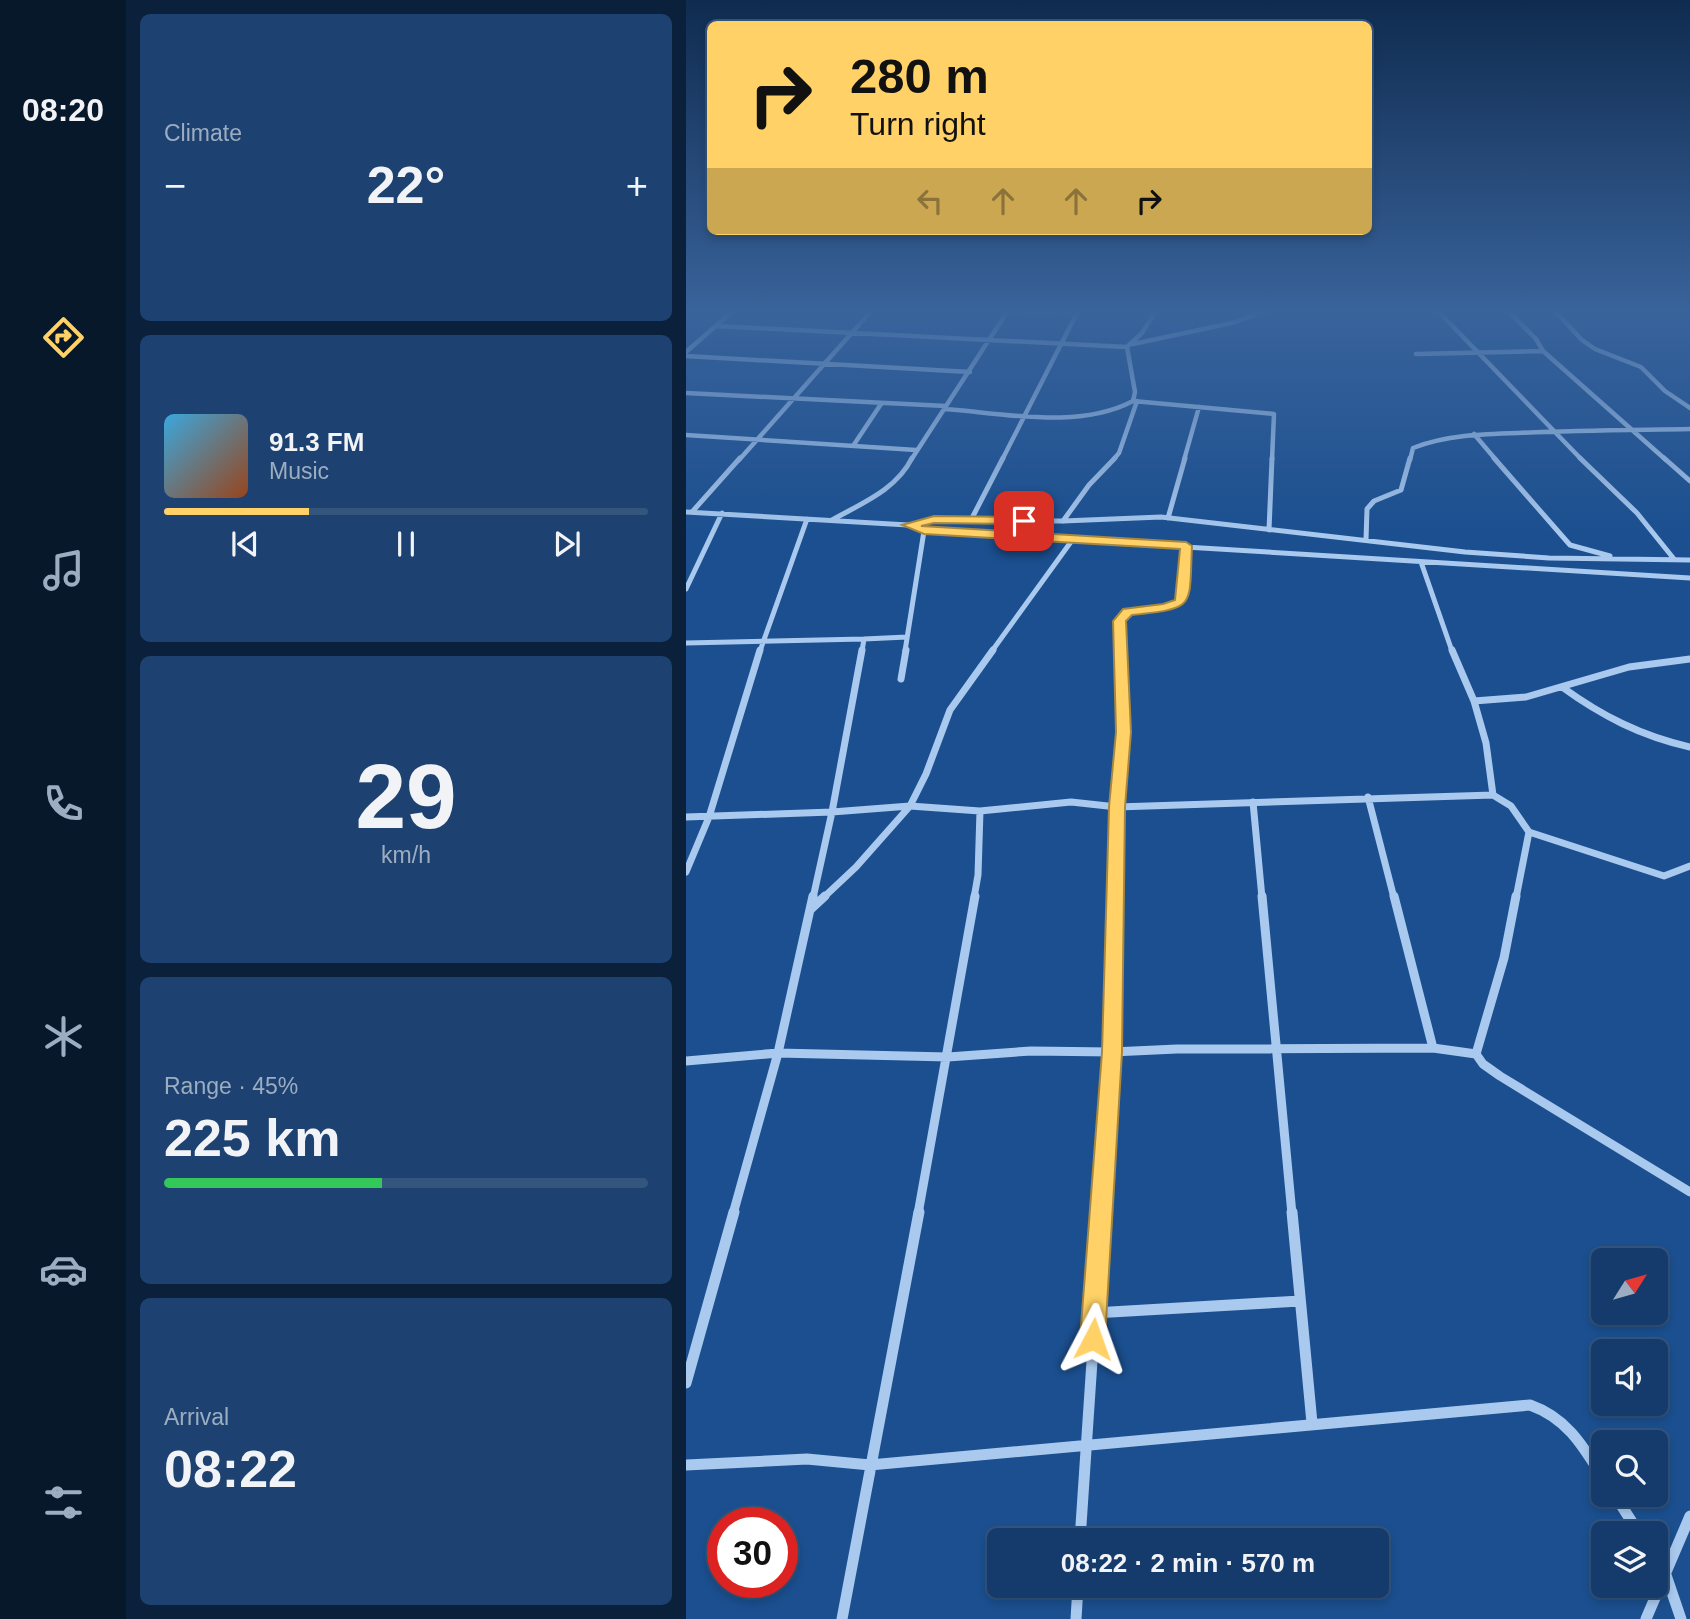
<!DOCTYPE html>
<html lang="en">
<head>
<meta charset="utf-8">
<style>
  :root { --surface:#143b6b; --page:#1d4271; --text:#f1f3f6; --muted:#9dadc1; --line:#33557e; --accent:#ffd166 }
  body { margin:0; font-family:Arial,sans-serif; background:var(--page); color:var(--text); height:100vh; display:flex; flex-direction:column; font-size:26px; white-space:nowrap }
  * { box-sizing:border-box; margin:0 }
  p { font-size:23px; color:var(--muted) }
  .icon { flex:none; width:38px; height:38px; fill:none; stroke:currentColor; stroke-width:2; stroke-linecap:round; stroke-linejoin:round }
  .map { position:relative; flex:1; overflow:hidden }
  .details { display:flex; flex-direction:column; gap:14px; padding:14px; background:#0b203b; width:560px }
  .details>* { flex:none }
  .guide { position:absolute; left:21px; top:21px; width:665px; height:214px; border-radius:10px; box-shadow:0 4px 10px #0003,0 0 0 2px var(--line); background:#ffd166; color:#111; overflow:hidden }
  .needle { width:46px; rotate:53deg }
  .fabs { position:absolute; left:905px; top:1248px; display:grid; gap:14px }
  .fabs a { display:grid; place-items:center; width:77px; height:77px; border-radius:10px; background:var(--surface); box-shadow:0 4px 10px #0003,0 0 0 2px var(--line); font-size:35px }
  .speed { position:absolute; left:21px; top:1507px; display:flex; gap:14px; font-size:35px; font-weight:700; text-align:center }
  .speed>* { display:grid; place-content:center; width:91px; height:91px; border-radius:50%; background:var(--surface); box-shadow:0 4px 10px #0003,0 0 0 2px var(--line); line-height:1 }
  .speed .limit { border:10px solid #d22; background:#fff; color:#111 }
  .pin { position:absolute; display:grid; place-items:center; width:60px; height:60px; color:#fff; margin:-30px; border-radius:14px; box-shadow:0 4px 10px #0006 }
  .me { position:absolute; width:77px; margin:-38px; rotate:4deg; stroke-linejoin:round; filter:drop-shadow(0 0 5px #0008) }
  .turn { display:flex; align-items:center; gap:24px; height:147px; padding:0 28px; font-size:32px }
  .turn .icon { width:91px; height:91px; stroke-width:2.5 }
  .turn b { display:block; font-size:49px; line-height:60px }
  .lanes { display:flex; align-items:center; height:66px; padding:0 28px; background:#0003; justify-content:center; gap:35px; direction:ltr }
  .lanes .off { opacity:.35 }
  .big { font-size:52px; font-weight:600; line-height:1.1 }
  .details .tile { flex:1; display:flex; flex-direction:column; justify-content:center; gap:10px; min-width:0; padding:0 24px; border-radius:10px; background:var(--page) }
  .details .dial { align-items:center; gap:0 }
  .dial b { font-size:91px; line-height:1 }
  .song { display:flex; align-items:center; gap:21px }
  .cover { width:84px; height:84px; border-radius:10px; background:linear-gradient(135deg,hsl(200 70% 55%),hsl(20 70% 35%)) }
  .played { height:7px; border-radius:4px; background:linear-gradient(90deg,var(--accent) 30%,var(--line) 30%) }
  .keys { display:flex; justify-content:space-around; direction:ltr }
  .heat { display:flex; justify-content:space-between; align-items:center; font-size:38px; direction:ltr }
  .charge { height:10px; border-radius:5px; background:linear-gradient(90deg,#34c759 45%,var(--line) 0) }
  .trip { position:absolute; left:301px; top:1528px; width:402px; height:70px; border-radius:10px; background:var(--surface); box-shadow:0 4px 10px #0003,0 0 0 2px var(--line); font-weight:600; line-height:70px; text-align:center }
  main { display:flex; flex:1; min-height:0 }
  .tabs { display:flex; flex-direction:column; width:126px; justify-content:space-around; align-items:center; background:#08182b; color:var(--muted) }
  .tabs .icon { width:49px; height:49px }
  .tabs .active { color:var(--accent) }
  .tabs b { font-size:32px; color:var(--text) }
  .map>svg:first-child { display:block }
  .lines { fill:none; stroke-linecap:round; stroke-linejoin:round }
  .minor-far4 { stroke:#a9c9ee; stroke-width:4.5 }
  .minor-far3 { stroke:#a9c9ee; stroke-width:5 }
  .minor-far2 { stroke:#a9c9ee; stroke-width:7 }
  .minor-far1 { stroke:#a9c9ee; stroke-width:9 }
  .minor { stroke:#a9c9ee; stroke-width:11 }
  .route { fill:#ffd166; stroke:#a68842; stroke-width:2 }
</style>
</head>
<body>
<main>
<nav class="tabs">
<b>08:20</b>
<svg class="icon active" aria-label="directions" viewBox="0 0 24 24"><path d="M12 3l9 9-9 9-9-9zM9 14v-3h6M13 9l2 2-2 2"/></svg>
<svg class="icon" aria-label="music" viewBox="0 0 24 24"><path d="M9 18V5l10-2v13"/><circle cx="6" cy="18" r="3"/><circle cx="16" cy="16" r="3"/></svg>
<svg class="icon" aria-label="phone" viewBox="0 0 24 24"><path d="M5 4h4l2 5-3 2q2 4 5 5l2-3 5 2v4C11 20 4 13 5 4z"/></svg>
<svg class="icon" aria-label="climate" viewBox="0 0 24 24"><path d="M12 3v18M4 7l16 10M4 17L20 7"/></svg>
<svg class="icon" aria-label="car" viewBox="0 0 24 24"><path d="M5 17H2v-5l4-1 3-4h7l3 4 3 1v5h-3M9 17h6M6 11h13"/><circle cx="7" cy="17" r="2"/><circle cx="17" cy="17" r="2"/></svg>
<svg class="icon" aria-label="filters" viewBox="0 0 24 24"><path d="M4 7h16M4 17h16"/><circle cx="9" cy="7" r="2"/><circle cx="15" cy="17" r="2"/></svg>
</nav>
<section class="details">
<div class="tile"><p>Climate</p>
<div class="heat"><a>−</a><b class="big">22°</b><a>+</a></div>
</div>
<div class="tile">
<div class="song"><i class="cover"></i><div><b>91.3 FM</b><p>Music</p></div></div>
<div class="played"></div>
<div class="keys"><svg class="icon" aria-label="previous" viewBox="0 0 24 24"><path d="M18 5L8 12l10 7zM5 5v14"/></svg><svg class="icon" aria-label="pause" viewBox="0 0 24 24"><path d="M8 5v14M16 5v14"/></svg><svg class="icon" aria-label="next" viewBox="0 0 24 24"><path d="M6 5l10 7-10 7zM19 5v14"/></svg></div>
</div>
<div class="tile dial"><b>29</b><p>km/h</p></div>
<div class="tile"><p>Range · 45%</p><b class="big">225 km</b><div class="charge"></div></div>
<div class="tile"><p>Arrival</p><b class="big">08:22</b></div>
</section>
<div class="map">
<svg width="1004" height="1619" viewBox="0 0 1004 1619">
  <rect width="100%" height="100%" fill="#1b4f8f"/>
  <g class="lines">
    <path class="minor-far4" d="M262,309H289
      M297,309L358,312L392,310
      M750,309L896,460
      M820,309L850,339L857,351L980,460
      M867,309L896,340L909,349L955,367L979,391L1004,408
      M30,326L441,347
      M447,344L550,322L583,309
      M0,352L49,309
      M730,354L857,351
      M0,356L284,372
      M0,393L260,406
      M447,401L588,414L586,460
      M258,409C318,413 392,430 447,401L449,392L441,347L456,333L471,309
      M788,434L810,460
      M0,435L230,450
      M167,446L195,404
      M53,460L187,309
      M225,460L323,309
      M316,460L393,309
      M427,460L433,453L451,401
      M498,460L513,407
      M724,460L727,448C760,435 797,434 832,433C890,430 947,430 1004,429"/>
    <path class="minor-far3" d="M808,458L884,545L924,556
      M894,458L951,513L988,559
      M978,458L1004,481
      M0,512L222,525L238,531L1004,578
      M6,512L54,458
      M482,518L499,458
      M146,520C176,503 210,490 226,458
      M285,520L317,458
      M377,521L403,485L429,458
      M223,525L248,520L377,521L475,517L779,552L863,558L1004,560
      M583,530L586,458
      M680,540L681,509L688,501L715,490L724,458
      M735,562L766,651
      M0,589L36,513
      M178,639L221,637
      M0,643L178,639L176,651
      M74,651L121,519
      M219,651L238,531
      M306,651L387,539
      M434,651L433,621C452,602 478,617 497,596L500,546"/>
    <path class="minor-far2" d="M766,650L788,701L800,743L807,795
      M215,679L220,650
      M876,687C916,716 955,736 1004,747
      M788,701L840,697L943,667L1004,659
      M682,797L708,898
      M567,802L576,898
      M0,817L146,812L224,806L294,811L385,802L431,807L807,795L825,806L843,832L830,898
      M843,832L978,876L1004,866
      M0,872L23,817L74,650
      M127,898L146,812L176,650
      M137,898L170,867L224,806L240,774L264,710L307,650
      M288,898L292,875L294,811
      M429,898L431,807L437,732L434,650"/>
    <path class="minor-far1" d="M576,896L606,1214
      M708,896L747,1048
      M830,896L818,958L790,1054L797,1064L814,1076L1004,1192
      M125,909L139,896
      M0,1061L92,1053L262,1057L345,1051L426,1052L491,1049L747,1048L790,1054
      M47,1214L92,1053L127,896
      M232,1214L289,896
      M415,1214L426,1052L429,896"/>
    <path class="minor" d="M606,1212L626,1423
      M408,1313L614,1301
      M0,1383L48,1212
      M0,1465L121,1459L184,1465L844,1405C881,1418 897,1446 917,1478
      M928,1494L953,1533
      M394,1540L416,1212
      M970,1558L980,1575L995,1619
      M156,1619L233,1212
      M390,1619L392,1586
      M960,1619L1004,1516"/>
  </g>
  <linearGradient id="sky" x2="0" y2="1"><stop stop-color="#0f2b4f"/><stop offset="0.58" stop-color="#39639b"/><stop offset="1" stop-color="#39639b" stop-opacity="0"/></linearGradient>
  <rect width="1004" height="536" fill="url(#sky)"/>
  <path class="route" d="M248,516L338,517L344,521L338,524L248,523L235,526L500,542L506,546C503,608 511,608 446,615L440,621L445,732L439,807L436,1052L419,1339L415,1348L407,1351L398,1348L394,1339L416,1052L423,807L430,732L427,621L437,609L477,604L489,600L494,549L238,534L216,525Z"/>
</svg>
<div class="fabs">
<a><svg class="needle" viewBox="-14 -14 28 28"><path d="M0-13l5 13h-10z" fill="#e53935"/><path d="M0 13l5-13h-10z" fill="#9dadc1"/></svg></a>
<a><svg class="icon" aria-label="sound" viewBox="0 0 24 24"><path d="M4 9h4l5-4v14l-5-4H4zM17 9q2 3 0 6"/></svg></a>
<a><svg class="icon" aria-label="search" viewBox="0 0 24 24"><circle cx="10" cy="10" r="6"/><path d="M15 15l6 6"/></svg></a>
<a><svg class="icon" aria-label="layers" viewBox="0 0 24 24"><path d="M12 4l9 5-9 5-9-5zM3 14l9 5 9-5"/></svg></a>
</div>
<div class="speed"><div class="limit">30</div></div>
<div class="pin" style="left:338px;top:521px;background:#d93025"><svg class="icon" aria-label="arrive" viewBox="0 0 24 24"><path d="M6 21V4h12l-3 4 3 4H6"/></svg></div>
<svg class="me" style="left:407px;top:1339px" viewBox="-20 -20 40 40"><path d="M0-17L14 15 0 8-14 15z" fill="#ffd166" stroke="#fff" stroke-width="4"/></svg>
<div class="trip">08:22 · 2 min · 570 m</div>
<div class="guide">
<div class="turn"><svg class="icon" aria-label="right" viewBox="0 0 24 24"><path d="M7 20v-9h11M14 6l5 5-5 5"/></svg><div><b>280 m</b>Turn right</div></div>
<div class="lanes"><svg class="icon off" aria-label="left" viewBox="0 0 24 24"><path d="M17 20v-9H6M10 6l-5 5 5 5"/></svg><svg class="icon off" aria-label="ahead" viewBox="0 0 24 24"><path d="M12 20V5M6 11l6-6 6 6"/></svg><svg class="icon off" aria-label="ahead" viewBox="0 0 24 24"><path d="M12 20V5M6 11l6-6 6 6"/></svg><svg class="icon" aria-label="right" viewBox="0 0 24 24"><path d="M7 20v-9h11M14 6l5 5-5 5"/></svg></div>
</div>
</div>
</main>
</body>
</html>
